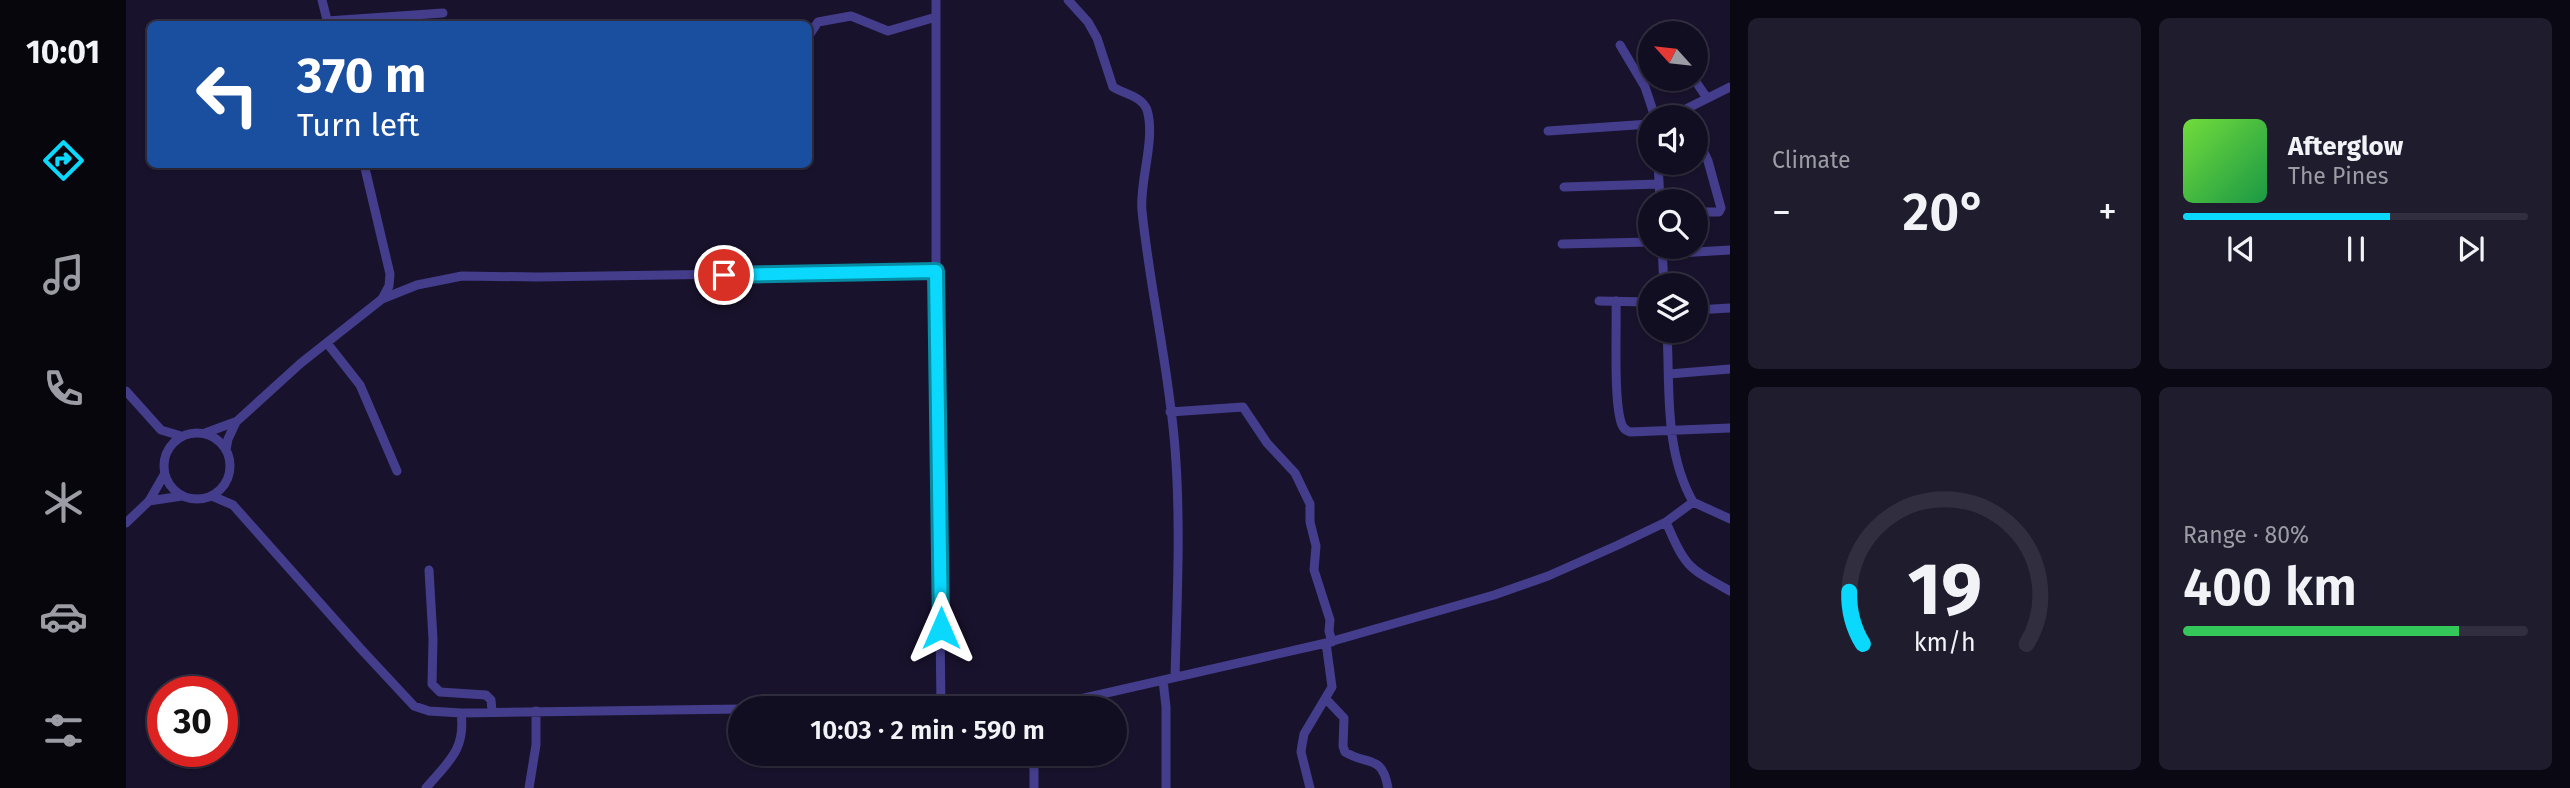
<!DOCTYPE html>
<html lang="en">
<head>
<meta charset="utf-8">
<style>
  :root { --surface:#120e21; --page:#1f1c2e; --text:#f1f3f6; --muted:#9c9ca5; --line:#312e3f; --accent:#0bd8fd }
  body { margin:0; font-family:"Fira Sans",sans-serif; background:var(--page); color:var(--text); height:100vh; display:flex; flex-direction:column; font-size:26px; white-space:nowrap }
  * { box-sizing:border-box; margin:0 }
  p { font-size:23px; color:var(--muted) }
  .icon { flex:none; width:38px; height:38px; fill:none; stroke:currentColor; stroke-width:2; stroke-linecap:round; stroke-linejoin:round }
  .map { position:relative; flex:1; overflow:hidden }
  .side { display:flex; flex-direction:column; gap:18px; padding:18px; background:#0a0812; width:840px }
  .side>* { flex:none }
  .guide { position:absolute; left:21px; top:21px; width:665px; height:147px; border-radius:10px; box-shadow:0 2px 5px #0004,0 0 0 2px var(--line); background:#1a4fa0; color:#fff; overflow:hidden }
  .needle { width:46px; rotate:297deg }
  .fabs { position:absolute; left:1512px; top:21px; display:grid; gap:14px }
  .fabs a { display:grid; place-items:center; width:70px; height:70px; border-radius:50%; background:var(--surface); box-shadow:0 2px 5px #0004,0 0 0 2px var(--line); font-size:35px }
  .speed { position:absolute; left:21px; top:676px; display:flex; gap:14px; font-size:35px; font-weight:700; text-align:center }
  .speed>* { display:grid; place-content:center; width:91px; height:91px; border-radius:50%; background:var(--surface); box-shadow:0 2px 5px #0004,0 0 0 2px var(--line); line-height:1 }
  .speed .limit { border:10px solid #d22; background:#fff; color:#111 }
  .pin { position:absolute; display:grid; place-items:center; width:60px; height:60px; color:#fff; margin:-30px; border:4px solid #fff; border-radius:50%; box-shadow:0 2px 7px #0007 }
  .me { position:absolute; width:77px; margin:-38px; rotate:0deg; stroke-linejoin:round; filter:drop-shadow(0 0 5px #0008) }
  .turn { display:flex; align-items:center; gap:24px; height:147px; padding:0 35px; font-size:32px }
  .turn .icon { width:91px; height:91px; stroke-width:2.5 }
  .turn b { display:block; font-size:49px; line-height:60px }
  .big { font-size:52px; font-weight:600; line-height:1.1 }
  .side .widget { flex:1; display:flex; flex-direction:column; justify-content:center; gap:10px; min-width:0; padding:0 24px; border-radius:10px; background:var(--page) }
  .side .dial { align-items:center; gap:0 }
  .dial svg { height:182px; overflow:visible; fill:none; stroke:var(--line); stroke-width:7; stroke-linecap:round; text-anchor:middle }
  .dial text { fill:var(--text); stroke:none }
  .song { display:flex; align-items:center; gap:21px }
  .cover { width:84px; height:84px; border-radius:10px; background:linear-gradient(135deg,hsl(100 70% 55%),hsl(140 70% 35%)) }
  .played { height:7px; border-radius:4px; background:linear-gradient(90deg,var(--accent) 60%,var(--line) 60%) }
  .keys { display:flex; justify-content:space-around; direction:ltr }
  .heat { display:flex; justify-content:space-between; align-items:center; font-size:38px; direction:ltr }
  .charge { height:10px; border-radius:5px; background:linear-gradient(90deg,#34c759 80%,var(--line) 0) }
  .side .tiles { flex:1; display:grid; gap:18px; grid-template-columns:repeat(2,1fr) }
  .trip { position:absolute; left:602px; top:696px; width:399px; height:70px; border-radius:35px; background:var(--surface); box-shadow:0 2px 5px #0004,0 0 0 2px var(--line); font-weight:600; line-height:70px; text-align:center }
  main { display:flex; flex:1; min-height:0 }
  .dock { display:flex; flex-direction:column; width:126px; justify-content:space-around; align-items:center; background:#07060d; color:var(--muted) }
  .dock .icon { width:49px; height:49px }
  .dock .current { color:var(--accent) }
  .dock b { font-size:32px; color:var(--text) }
  .map>svg:first-child { display:block }
  .lines { fill:none; stroke-linecap:round; stroke-linejoin:round }
  .minor { stroke:#443d8b; stroke-width:9 }
  .route-casing { stroke:#078ca4; stroke-width:18 }
  .route { stroke:#0bd8fd; stroke-width:12 }
</style>
</head>
<body>
<main>
<nav class="dock">
<b>10:01</b>
<svg class="icon current" aria-label="directions" viewBox="0 0 24 24"><path d="M12 3l9 9-9 9-9-9zM9 14v-3h6M13 9l2 2-2 2"/></svg>
<svg class="icon" aria-label="music" viewBox="0 0 24 24"><path d="M9 18V5l10-2v13"/><circle cx="6" cy="18" r="3"/><circle cx="16" cy="16" r="3"/></svg>
<svg class="icon" aria-label="phone" viewBox="0 0 24 24"><path d="M5 4h4l2 5-3 2q2 4 5 5l2-3 5 2v4C11 20 4 13 5 4z"/></svg>
<svg class="icon" aria-label="climate" viewBox="0 0 24 24"><path d="M12 3v18M4 7l16 10M4 17L20 7"/></svg>
<svg class="icon" aria-label="car" viewBox="0 0 24 24"><path d="M5 17H2v-5l4-1 3-4h7l3 4 3 1v5h-3M9 17h6M6 11h13"/><circle cx="7" cy="17" r="2"/><circle cx="17" cy="17" r="2"/></svg>
<svg class="icon" aria-label="filters" viewBox="0 0 24 24"><path d="M4 7h16M4 17h16"/><circle cx="9" cy="7" r="2"/><circle cx="15" cy="17" r="2"/></svg>
</nav>
<div class="map">
<svg width="1604" height="788" viewBox="0 0 1604 788">
  <rect width="100%" height="100%" fill="#18122c"/>
  <g class="lines">
    <path class="minor" d="M196,0L202,24
      M810,0V271L815,709
      M942,0L962,22L971,38L987,87C998,94 1016,96 1021,110C1030,139 1013,182 1016,211C1024,290 1043,368 1049,448C1055,524 1051,601 1049,677
      M201,21L317,13
      M682,37L692,22L725,16L762,31L810,17
      M1494,45L1519,87L1529,117
      M1568,79L1581,98
      M1544,117L1604,87
      M1422,131L1524,124
      M1570,135L1582,161L1595,208L1593,212H1570
      M1532,163L1534,201
      M1438,187L1533,184
      M1436,244L1524,242
      M1536,247L1538,285
      M1536,254L1604,250
      M256,299L291,285L336,276L412,277L810,271
      M1473,301L1524,302
      M1490,301C1491,329 1487,403 1496,425C1498,430 1500,430 1504,432L1604,428
      M1570,310L1604,308
      M1541,331C1544,388 1538,451 1567,502
      M201,343L234,385L271,471
      M1543,374L1604,369
      M0,391L35,430L55,436
      M1044,412L1117,407L1141,443L1169,473L1184,504V522L1190,546L1188,570L1204,620L1203,631L1206,642
      M38 466a33 33 0 1 1 66 0a33 33 0 1 1-66 0Z
      M79,433L109,422
      M100,450L102,439L110,422L175,363L256,299L263,286L264,274L238,164
      M86,496L107,505L234,648L288,706L303,711L335,713L614,709
      M23,501L56,496
      M1540,522C1560,568 1561,567 1604,591
      M0,523L23,501L38,475
      M303,570L307,639L306,684L314,692L360,695L365,700L366,711
      M1037,680L1040,707V788
      M1200,699L1218,718L1217,746L1219,752C1241,766 1256,753 1262,788
      M638,709H749
      M910,709L1200,643L1368,595L1422,576L1492,545L1540,522L1567,502L1604,519
      M904,754L908,769V788
      M300,788C322,762 340,750 335,713
      M403,788L410,745V711
      M1184,788L1175,752L1176,745L1178,734L1206,687L1200,643"/>
  </g>
  <g class="lines">
    <g class="route-casing">
      <path id="route" d="M598,275L810,271L815,628"/>
    </g>
    <use href="#route" class="route"/>
  </g>
</svg>
<div class="fabs">
<a><svg class="needle" viewBox="-14 -14 28 28"><path d="M0-13l5 13h-10z" fill="#e53935"/><path d="M0 13l5-13h-10z" fill="#9c9ca5"/></svg></a>
<a><svg class="icon" aria-label="sound" viewBox="0 0 24 24"><path d="M4 9h4l5-4v14l-5-4H4zM17 9q2 3 0 6"/></svg></a>
<a><svg class="icon" aria-label="search" viewBox="0 0 24 24"><circle cx="10" cy="10" r="6"/><path d="M15 15l6 6"/></svg></a>
<a><svg class="icon" aria-label="layers" viewBox="0 0 24 24"><path d="M12 4l9 5-9 5-9-5zM3 14l9 5 9-5"/></svg></a>
</div>
<div class="speed"><div class="limit">30</div></div>
<div class="pin" style="left:598px;top:275px;background:#d93025"><svg class="icon" aria-label="arrive" viewBox="0 0 24 24"><path d="M6 21V4h12l-3 4 3 4H6"/></svg></div>
<svg class="me" style="left:815px;top:628px" viewBox="-20 -20 40 40"><path d="M0-17L14 15 0 8-14 15z" fill="#0bd8fd" stroke="#fff" stroke-width="4"/></svg>
<div class="trip">10:03 · 2 min · 590 m</div>
<div class="guide">
<div class="turn"><svg class="icon" aria-label="left" viewBox="0 0 24 24"><path d="M17 20v-9H6M10 6l-5 5 5 5"/></svg><div><b>370 m</b>Turn left</div></div>
</div>
</div>
<section class="side">
<div class="tiles">
<div class="widget"><p>Climate</p>
<div class="heat"><a>−</a><b class="big">20°</b><a>+</a></div>
</div>
<div class="widget">
<div class="song"><i class="cover"></i><div><b>Afterglow</b><p>The Pines</p></div></div>
<div class="played"></div>
<div class="keys"><svg class="icon" aria-label="previous" viewBox="0 0 24 24"><path d="M18 5L8 12l10 7zM5 5v14"/></svg><svg class="icon" aria-label="pause" viewBox="0 0 24 24"><path d="M8 5v14M16 5v14"/></svg><svg class="icon" aria-label="next" viewBox="0 0 24 24"><path d="M6 5l10 7-10 7zM19 5v14"/></svg></div>
</div>
<div class="widget dial"><svg viewBox="0 0 100 80">
<path d="M14 69A42 42 0 1 1 86 69"/>
<path d="M14 69A42 42 0 0 1 8 46" stroke="#0bd8fd"/>
<text x="50" y="56" font-size="32" font-weight="700">19</text>
<text x="50" y="72" font-size="11">km/h</text>
</svg></div>
<div class="widget"><p>Range · 80%</p><b class="big">400 km</b><div class="charge"></div></div>
</div>
</section>
</main>
</body>
</html>
